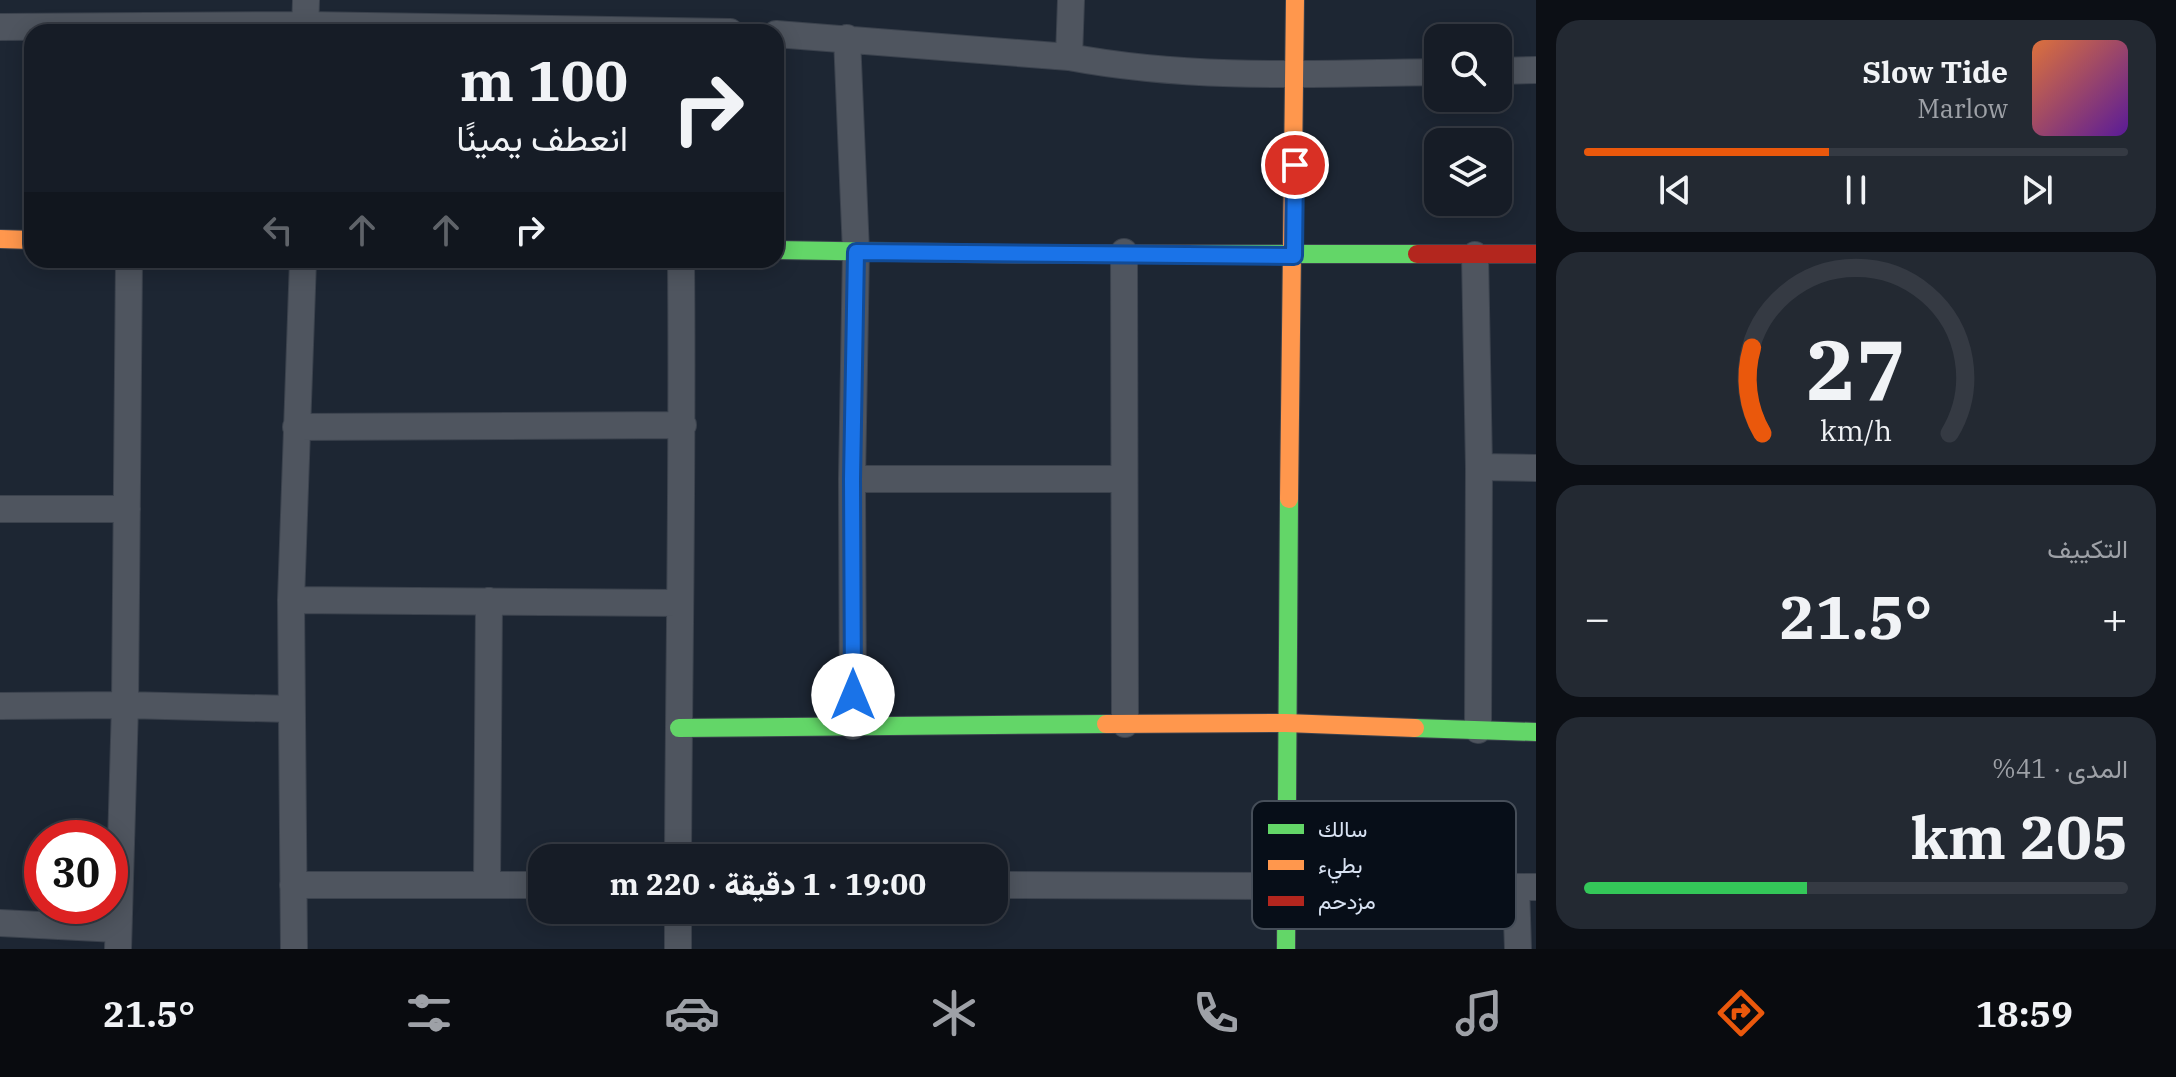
<!DOCTYPE html>
<html lang="ar">
<head>
<meta charset="utf-8">
<style>
  :root { --surface:#161c26; --page:#232932; --text:#f1f3f6; --muted:#9ea1a7; --line:#353a43; --accent:#ea580c }
  body { margin:0; font-family:"IBM Plex Serif",Vazirmatn,serif; background:var(--page); color:var(--text); direction:rtl; height:100vh; display:flex; flex-direction:column; font-size:30px; white-space:nowrap }
  * { box-sizing:border-box; margin:0 }
  p { font-size:26px; color:var(--muted) }
  .icon { flex:none; width:44px; height:44px; fill:none; stroke:currentColor; stroke-width:2; stroke-linecap:round; stroke-linejoin:round }
  .map { position:relative; flex:1; overflow:hidden; direction:ltr }
  .panel { display:flex; flex-direction:column; gap:20px; padding:20px; background:#0c0f15; width:640px }
  .panel>* { flex:none }
  .guide { position:absolute; left:24px; top:24px; width:760px; height:244px; border-radius:24px; box-shadow:0 4px 20px #0003,0 0 0 2px var(--line); direction:rtl; background:#161c26; color:var(--text); overflow:hidden }
  .tools { position:absolute; left:1424px; top:24px; display:grid; gap:16px }
  .tools a { display:grid; place-items:center; width:88px; height:88px; border-radius:16px; background:var(--surface); box-shadow:0 4px 20px #0003,0 0 0 2px var(--line); font-size:40px }
  .speed { position:absolute; left:24px; top:820px; display:flex; gap:16px; font-size:40px; font-weight:700; text-align:center }
  .speed>* { display:grid; place-content:center; width:104px; height:104px; border-radius:50%; background:var(--surface); box-shadow:0 4px 20px #0003,0 0 0 2px var(--line); line-height:1 }
  .speed .limit { border:12px solid #d22; background:#fff; color:#111 }
  .pin { position:absolute; display:grid; place-items:center; width:68px; height:68px; color:#fff; margin:-34px; border:4px solid #fff; border-radius:50%; box-shadow:0 2px 8px #0007 }
  .me { position:absolute; width:88px; margin:-44px; rotate:0deg; stroke-linejoin:round; filter:drop-shadow(0 0 6px #0008) }
  .turn { display:flex; align-items:center; gap:28px; height:168px; padding:0 24px; font-size:36px }
  .turn .icon { width:104px; height:104px; stroke-width:2.5 }
  .turn b { display:block; font-size:56px; line-height:68px }
  .lanes { display:flex; align-items:center; height:76px; padding:0 24px; background:#0003; justify-content:center; gap:40px; direction:ltr }
  .lanes .off { opacity:.35 }
  .big { font-size:60px; font-weight:800; line-height:1.1 }
  .panel .tile { flex:1; display:flex; flex-direction:column; justify-content:center; gap:12px; min-width:0; padding:0 28px; border-radius:24px; background:var(--page) }
  .panel .dial { align-items:center; gap:0 }
  .dial svg { height:208px; overflow:visible; fill:none; stroke:var(--line); stroke-width:7; stroke-linecap:round; text-anchor:middle }
  .dial text { fill:var(--text); stroke:none }
  .song { display:flex; align-items:center; gap:24px }
  .cover { width:96px; height:96px; border-radius:12px; background:linear-gradient(135deg,hsl(20 70% 55%),hsl(270 70% 35%)) }
  .played { height:8px; border-radius:4px; background:linear-gradient(90deg,var(--accent) 45%,var(--line) 45%) }
  .keys { display:flex; justify-content:space-around; direction:ltr }
  .heat { display:flex; justify-content:space-between; align-items:center; font-size:44px; direction:ltr }
  .charge { height:12px; border-radius:6px; background:linear-gradient(90deg,#34c759 41%,var(--line) 0) }
  .trip { position:absolute; left:528px; top:844px; width:480px; height:80px; border-radius:24px; background:var(--surface); box-shadow:0 4px 20px #0003,0 0 0 2px var(--line); font-weight:800; line-height:80px; text-align:center; direction:rtl }
  .menu { display:flex; height:128px; justify-content:space-around; align-items:center; background:#090b0f; color:var(--muted) }
  .menu .icon { width:56px; height:56px }
  .menu .on { color:var(--accent) }
  .menu b { font-size:36px; color:var(--text) }
  main { display:flex; flex:1; min-height:0 }
  .map>svg:first-child { display:block }
  .lines { fill:none; stroke-linecap:round; stroke-linejoin:round }
  .street-casing { stroke:#3b424d; stroke-width:28 }
  .fast-casing { stroke:#3b424d; stroke-width:20 }
  .slow-casing { stroke:#3b424d; stroke-width:20 }
  .jam-casing { stroke:#3b424d; stroke-width:20 }
  .street { stroke:#4f555f; stroke-width:26 }
  .fast { stroke:#63d668; stroke-width:18 }
  .slow { stroke:#ff974d; stroke-width:18 }
  .jam { stroke:#b3261e; stroke-width:18 }
  .route-casing { stroke:#114b97; stroke-width:20 }
  .route { stroke:#1a73e8; stroke-width:14 }
  .key { fill:#070e18; stroke:#464e59; stroke-width:2 }
  .key-label { font-size:22px; fill:#d8e2f2 }
</style>
</head>
<body>
<main>
<section class="panel">
<div class="tile">
<div class="song"><i class="cover"></i><div><b>Slow Tide</b><p>Marlow</p></div></div>
<div class="played"></div>
<div class="keys"><svg class="icon" aria-label="previous" viewBox="0 0 24 24"><path d="M18 5L8 12l10 7zM5 5v14"/></svg><svg class="icon" aria-label="pause" viewBox="0 0 24 24"><path d="M8 5v14M16 5v14"/></svg><svg class="icon" aria-label="next" viewBox="0 0 24 24"><path d="M6 5l10 7-10 7zM19 5v14"/></svg></div>
</div>
<div class="tile dial"><svg viewBox="0 0 100 80">
<path d="M14 69A42 42 0 1 1 86 69"/>
<path d="M14 69A42 42 0 0 1 10 36" stroke="#ea580c"/>
<text x="50" y="56" font-size="32" font-weight="700">27</text>
<text x="50" y="72" font-size="11">km/h</text>
</svg></div>
<div class="tile"><p>التكييف</p>
<div class="heat"><a>−</a><b class="big">21.5°</b><a>+</a></div>
</div>
<div class="tile"><p>المدى · 41%</p><b class="big">205 km</b><div class="charge"></div></div>
</section>
<div class="map">
<svg width="1536" height="949" viewBox="0 0 1536 949">
  <rect width="100%" height="100%" fill="#1d2633"/>
  <g class="lines">
    <g class="street-casing">
      <path id="street" d="M0,27L305,25L730,32
        M305,32L306,0
        M776,34L1069,57L1071,0
        M847,38L856,252L852,479L853,726
        M1069,57C1191,80 1315,74 1438,72
        M1498,71L1536,70
        M1124,252L1125,724
        M1475,255L1479,467L1478,730
        M296,427L683,425
        M1479,467L1536,468
        M852,479H1124
        M0,509H127
        M291,600L678,603
        M0,706L125,705L291,709
        M678,858C679,659 683,459 681,260
        M293,885H542
        M487,885L489,601
        M994,885L1536,887
        M1516,887L1518,949
        M0,923L117,929
        M118,949L125,705L129,260
        M294,949L291,600L303,260
        M678,949V910"/>
    </g>
    <g class="fast-casing">
      <path id="fast" d="M776,250L1012,254H1417
        M679,728L1106,724
        M1415,728L1536,732
        M1286,949L1289,499"/>
    </g>
    <g class="slow-casing">
      <path id="slow" d="M0,239L32,240
        M1289,499L1295,0
        M1106,724L1286,723L1415,728"/>
    </g>
    <g class="jam-casing">
      <path id="jam" d="M1417,254H1536"/>
    </g>
    <use href="#street" class="street"/>
    <use href="#fast" class="fast"/>
    <use href="#slow" class="slow"/>
    <use href="#jam" class="jam"/>
  </g>
  <g class="lines">
    <g class="route-casing">
      <path id="route" d="M853,695L852,479L856,252L1294,256L1295,165"/>
    </g>
    <use href="#route" class="route"/>
  </g>
  <rect x="1252" y="801" width="264" height="128" rx="12" class="key"/>
  <rect x="1268" y="824" width="36" height="10" fill="#63d668"/>
  <rect x="1268" y="860" width="36" height="10" fill="#ff974d"/>
  <rect x="1268" y="896" width="36" height="10" fill="#b3261e"/>
  <g class="key-label">
    <text x="1318" y="837">سالك</text>
    <text x="1318" y="873">بطيء</text>
    <text x="1318" y="909">مزدحم</text>
  </g>
</svg>
<div class="tools">
<a><svg class="icon" aria-label="search" viewBox="0 0 24 24"><circle cx="10" cy="10" r="6"/><path d="M15 15l6 6"/></svg></a>
<a><svg class="icon" aria-label="layers" viewBox="0 0 24 24"><path d="M12 4l9 5-9 5-9-5zM3 14l9 5 9-5"/></svg></a>
</div>
<div class="speed"><div class="limit">30</div></div>
<div class="pin" style="left:1295px;top:165px;background:#d93025"><svg class="icon" aria-label="arrive" viewBox="0 0 24 24"><path d="M6 21V4h12l-3 4 3 4H6"/></svg></div>
<svg class="me" style="left:853px;top:695px" viewBox="-20 -20 40 40"><circle r="19" fill="#fff"/><path d="M0-13L10 11 0 6-10 11z" fill="#1a73e8"/></svg>
<div class="trip">19:00 · 1 دقيقة · 220 m</div>
<div class="guide">
<div class="turn"><svg class="icon" aria-label="right" viewBox="0 0 24 24"><path d="M7 20v-9h11M14 6l5 5-5 5"/></svg><div><b>100 m</b>انعطف يمينًا</div></div>
<div class="lanes"><svg class="icon off" aria-label="left" viewBox="0 0 24 24"><path d="M17 20v-9H6M10 6l-5 5 5 5"/></svg><svg class="icon off" aria-label="ahead" viewBox="0 0 24 24"><path d="M12 20V5M6 11l6-6 6 6"/></svg><svg class="icon off" aria-label="ahead" viewBox="0 0 24 24"><path d="M12 20V5M6 11l6-6 6 6"/></svg><svg class="icon" aria-label="right" viewBox="0 0 24 24"><path d="M7 20v-9h11M14 6l5 5-5 5"/></svg></div>
</div>
</div>
</main>
<nav class="menu">
<b>18:59</b>
<svg class="icon on" aria-label="directions" viewBox="0 0 24 24"><path d="M12 3l9 9-9 9-9-9zM9 14v-3h6M13 9l2 2-2 2"/></svg>
<svg class="icon" aria-label="music" viewBox="0 0 24 24"><path d="M9 18V5l10-2v13"/><circle cx="6" cy="18" r="3"/><circle cx="16" cy="16" r="3"/></svg>
<svg class="icon" aria-label="phone" viewBox="0 0 24 24"><path d="M5 4h4l2 5-3 2q2 4 5 5l2-3 5 2v4C11 20 4 13 5 4z"/></svg>
<svg class="icon" aria-label="climate" viewBox="0 0 24 24"><path d="M12 3v18M4 7l16 10M4 17L20 7"/></svg>
<svg class="icon" aria-label="car" viewBox="0 0 24 24"><path d="M5 17H2v-5l4-1 3-4h7l3 4 3 1v5h-3M9 17h6M6 11h13"/><circle cx="7" cy="17" r="2"/><circle cx="17" cy="17" r="2"/></svg>
<svg class="icon" aria-label="filters" viewBox="0 0 24 24"><path d="M4 7h16M4 17h16"/><circle cx="9" cy="7" r="2"/><circle cx="15" cy="17" r="2"/></svg>
<b>21.5°</b>
</nav>
</body>
</html>
